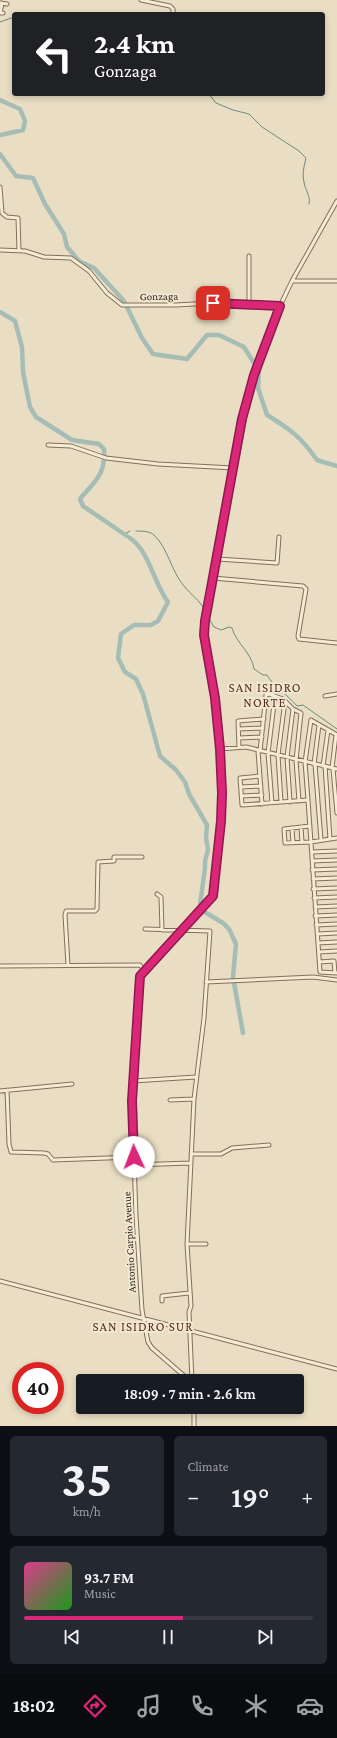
<!DOCTYPE html>
<html lang="en">
<head>
<meta charset="utf-8">
<style>
  :root { --surface:#171b24; --page:#242831; --text:#f1f3f6; --muted:#9ea1a6; --line:#363941; --accent:#db2777 }
  body { margin:0; font-family:"Crimson Pro",serif; background:var(--page); color:var(--text); height:100vh; display:flex; flex-direction:column; font-size:15px; white-space:nowrap }
  * { box-sizing:border-box; margin:0 }
  p { font-size:13px; color:var(--muted) }
  .icon { flex:none; width:22px; height:22px; fill:none; stroke:currentColor; stroke-width:2; stroke-linecap:round; stroke-linejoin:round }
  .map { position:relative; height:1426px; overflow:hidden }
  .details { display:flex; flex-direction:column; gap:10px; padding:10px; background:#0d0f14; flex:1 }
  .details>* { flex:none }
  .guide { position:absolute; left:12px; top:12px; width:313px; height:84px; border-radius:4px; box-shadow:0 2px 6px #0003; background:#202124; color:#fff; overflow:hidden }
  .speed { position:absolute; left:12px; top:1362px; display:flex; gap:8px; font-size:20px; font-weight:700; text-align:center }
  .speed>* { display:grid; place-content:center; width:52px; height:52px; border-radius:50%; background:var(--surface); box-shadow:0 2px 6px #0003; line-height:1 }
  .speed .limit { border:6px solid #d22; background:#fff; color:#111 }
  .pin { position:absolute; display:grid; place-items:center; width:34px; height:34px; color:#fff; margin:-17px; border-radius:8px; box-shadow:0 2px 6px #0006 }
  .me { position:absolute; width:44px; margin:-22px; rotate:358deg; stroke-linejoin:round; filter:drop-shadow(0 0 3px #0008) }
  .turn { display:flex; align-items:center; gap:14px; height:84px; padding:0 16px; font-size:18px }
  .turn .icon { width:52px; height:52px; stroke-width:2.5 }
  .turn b { display:block; font-size:28px; line-height:34px }
  .big { font-size:30px; font-weight:600; line-height:1.1 }
  .details .tile { flex:1; display:flex; flex-direction:column; justify-content:center; gap:6px; min-width:0; padding:0 14px; border-radius:6px; background:var(--page) }
  .details .dial { align-items:center; gap:0 }
  .dial b { font-size:52px; line-height:1 }
  .song { display:flex; align-items:center; gap:12px }
  .cover { width:48px; height:48px; border-radius:6px; background:linear-gradient(135deg,hsl(330 70% 55%),hsl(120 70% 35%)) }
  .played { height:4px; border-radius:2px; background:linear-gradient(90deg,var(--accent) 55%,var(--line) 55%) }
  .keys { display:flex; justify-content:space-around; direction:ltr }
  .heat { display:flex; justify-content:space-between; align-items:center; font-size:22px; direction:ltr }
  .details .tiles { flex:1; display:grid; gap:10px; grid-template-columns:1fr 1fr }
  .tile:last-child { grid-column:span 2 }
  .trip { position:absolute; left:76px; top:1374px; width:228px; height:40px; border-radius:4px; background:var(--surface); box-shadow:0 2px 6px #0003; font-weight:600; line-height:40px; text-align:center }
  .menu { display:flex; height:64px; justify-content:space-around; align-items:center; background:#090b0e; color:var(--muted) }
  .menu .icon { width:28px; height:28px }
  .menu .current { color:var(--accent) }
  .menu b { font-size:18px; color:var(--text) }
  .map>svg:first-child { display:block }
  .lines { fill:none; stroke-linecap:round; stroke-linejoin:round }
  .stream { stroke:#6d8a82; stroke-width:1 }
  .river { stroke:#a5bdb5; stroke-width:4.5 }
  .minor-casing { stroke:#826f5b; stroke-width:5 }
  .minor { stroke:#f5ebd5; stroke-width:3 }
  .route-casing { stroke:#8e194d; stroke-width:10 }
  .route { stroke:#db2777; stroke-width:7 }
  .labels { text-anchor:middle; stroke-width:4; stroke-linejoin:round; paint-order:stroke }
  .street-label { font-size:11px; fill:#33281e; stroke:#f2e8d2 }
  .quarter-label { font-size:13px; letter-spacing:1px; fill:#5c2d22; stroke:#f2e8d2 }
</style>
</head>
<body>
<div class="map">
<svg width="337" height="1426" viewBox="0 0 337 1426">
  <rect width="100%" height="100%" fill="#e9dec3"/>
  <g class="lines">
    <path class="stream" d="M33,14H50
      M73,14H82
      M0,22L14,17
      M209,94L216,103L233,110L249,114L262,127L299,151L306,158C304,166 302,174 304,182C305,190 311,196 309,204
      M136,531C141,531 150,531 154,535C168,548 171,571 184,586C192,596 199,599 206,612
      M123,535L130,531
      M208,617L214,627L221,630L229,627L232,628C236,643 252,653 254,669L263,675H267C273,686 288,695 297,706L303,705L337,729"/>
    <path class="river" d="M0,100L20,109L25,121L23,130L0,135
      M0,154L16,176L33,178L45,204L64,234L67,247L79,261L94,268L124,301L142,338L153,354L187,359L207,335H219L244,347L259,371L258,388L267,415C290,429 301,437 317,460L337,466
      M0,312L15,321L22,347L23,372L30,407L36,417L72,440L99,444L104,449C106,474 95,481 80,499L83,506L127,536
      M130,538C150,552 153,582 168,602L158,621L151,625H134L121,634L118,658L125,672L136,679L143,694L160,756L176,770L185,782L189,794L207,825L206,838L208,850L205,861V868L200,905L203,911L223,923L229,929L236,944L233,977L243,1033"/>
    <g class="minor-casing">
      <path id="minor" d="M141,0L170,6L173,9V14
        M0,3L7,4
        M2,3L0,13H3
        M0,187L2,213L7,217L18,218L19,251
        M0,250L25,251L44,257L71,258L89,271L107,293L122,305H176L213,303L280,306
        M249,256V304
        M292,281H337
        M48,445L71,446L106,458L158,464L233,468
        M217,559L277,563L279,537
        M213,578L303,586L306,589L298,636L299,639L337,643
        M325,696L337,694
        M238,729L263,728
        M239,738L262,737
        M239,747L238,721L264,719
        M220,749L246,747L337,769
        M258,751L262,804
        M260,751L266,695L269,694L283,699L293,709L301,713L296,760L299,801
        M314,764L319,725
        M315,764L321,840
        M323,766L328,730
        M325,766L330,839
        M332,768L336,735
        M333,769L337,813
        M260,776L240,778L242,805L308,800L305,762L311,720L337,735
        M241,787L261,786
        M242,796L262,795
        M308,800L320,972L337,973
        M281,802L278,755L285,701
        M290,802L287,757L293,709
        M272,803L268,753L275,696
        M310,826L284,829L285,843L311,842L337,838
        M301,827L302,842
        M292,828L293,843
        M312,852L337,851
        M312,861L337,860
        M312,870L337,869
        M313,879L337,878
        M313,889L337,888
        M157,894L161,897L162,930
        M314,898L337,897
        M315,907L337,906
        M315,916L337,915
        M316,925L337,924
        M145,929L210,931L204,1018L194,1099L187,1244L191,1306L189,1312L192,1381
        M317,934L337,933
        M318,943L337,942
        M319,952L337,951
        M319,962L334,961L335,973
        M68,965L65,915L66,911H95L97,909L98,862L114,861V857H142
        M0,966L140,965L144,970
        M206,982L313,977L337,980
        M133,1081L196,1077
        M7,1090L9,1144L11,1152L44,1153L48,1154L53,1160L134,1157
        M0,1091L72,1084
        M170,1100L194,1099
        M191,1154H221L232,1148L269,1145
        M134,1165L190,1163
        M187,1244H206
        M0,1281L337,1369
        M162,1301V1296L189,1293
        M190,1381L152,1348L148,1342L142,1310L136,1216L132,1101L138,990L140,976L144,970L213,896L221,821L222,793L220,749L215,698L205,635L207,607L242,419L254,375L280,306L292,281L337,201
        M194,1407V1426"/>
    </g>
    <use href="#minor" class="minor"/>
  </g>
  <g class="lines">
    <g class="route-casing">
      <path id="route" d="M134,1157L132,1101L140,976L213,896L221,821L222,793L220,749L215,698L204,635L205,621L242,419L254,375L280,306L213,303"/>
    </g>
    <use href="#route" class="route"/>
  </g>
  <g class="labels">
    <g class="street-label">
      <text transform="translate(159 296) rotate(-1)" y="4">Gonzaga</text>
      <text transform="translate(129 1242) rotate(-93)" y="4">Antonio Carpio Avenue</text>
    </g>
    <g class="quarter-label">
      <text x="265" y="692">SAN ISIDRO<tspan x="265" dy="15">NORTE</tspan></text>
      <text x="143" y="1331">SAN ISIDRO SUR</text>
    </g>
  </g>
</svg>
<div class="speed"><div class="limit">40</div></div>
<div class="pin" style="left:213px;top:303px;background:#d93025"><svg class="icon" aria-label="arrive" viewBox="0 0 24 24"><path d="M6 21V4h12l-3 4 3 4H6"/></svg></div>
<svg class="me" style="left:134px;top:1157px" viewBox="-20 -20 40 40"><circle r="19" fill="#fff"/><path d="M0-13L10 11 0 6-10 11z" fill="#db2777"/></svg>
<div class="trip">18:09 · 7 min · 2.6 km</div>
<div class="guide">
<div class="turn"><svg class="icon" aria-label="left" viewBox="0 0 24 24"><path d="M17 20v-9H6M10 6l-5 5 5 5"/></svg><div><b>2.4 km</b>Gonzaga</div></div>
</div>
</div>
<section class="details">
<div class="tiles">
<div class="tile dial"><b>35</b><p>km/h</p></div>
<div class="tile"><p>Climate</p>
<div class="heat"><a>−</a><b class="big">19°</b><a>+</a></div>
</div>
<div class="tile">
<div class="song"><i class="cover"></i><div><b>93.7 FM</b><p>Music</p></div></div>
<div class="played"></div>
<div class="keys"><svg class="icon" aria-label="previous" viewBox="0 0 24 24"><path d="M18 5L8 12l10 7zM5 5v14"/></svg><svg class="icon" aria-label="pause" viewBox="0 0 24 24"><path d="M8 5v14M16 5v14"/></svg><svg class="icon" aria-label="next" viewBox="0 0 24 24"><path d="M6 5l10 7-10 7zM19 5v14"/></svg></div>
</div>
</div>
</section>
<nav class="menu">
<b>18:02</b>
<svg class="icon current" aria-label="directions" viewBox="0 0 24 24"><path d="M12 3l9 9-9 9-9-9zM9 14v-3h6M13 9l2 2-2 2"/></svg>
<svg class="icon" aria-label="music" viewBox="0 0 24 24"><path d="M9 18V5l10-2v13"/><circle cx="6" cy="18" r="3"/><circle cx="16" cy="16" r="3"/></svg>
<svg class="icon" aria-label="phone" viewBox="0 0 24 24"><path d="M5 4h4l2 5-3 2q2 4 5 5l2-3 5 2v4C11 20 4 13 5 4z"/></svg>
<svg class="icon" aria-label="climate" viewBox="0 0 24 24"><path d="M12 3v18M4 7l16 10M4 17L20 7"/></svg>
<svg class="icon" aria-label="car" viewBox="0 0 24 24"><path d="M5 17H2v-5l4-1 3-4h7l3 4 3 1v5h-3M9 17h6M6 11h13"/><circle cx="7" cy="17" r="2"/><circle cx="17" cy="17" r="2"/></svg>
</nav>
</body>
</html>
